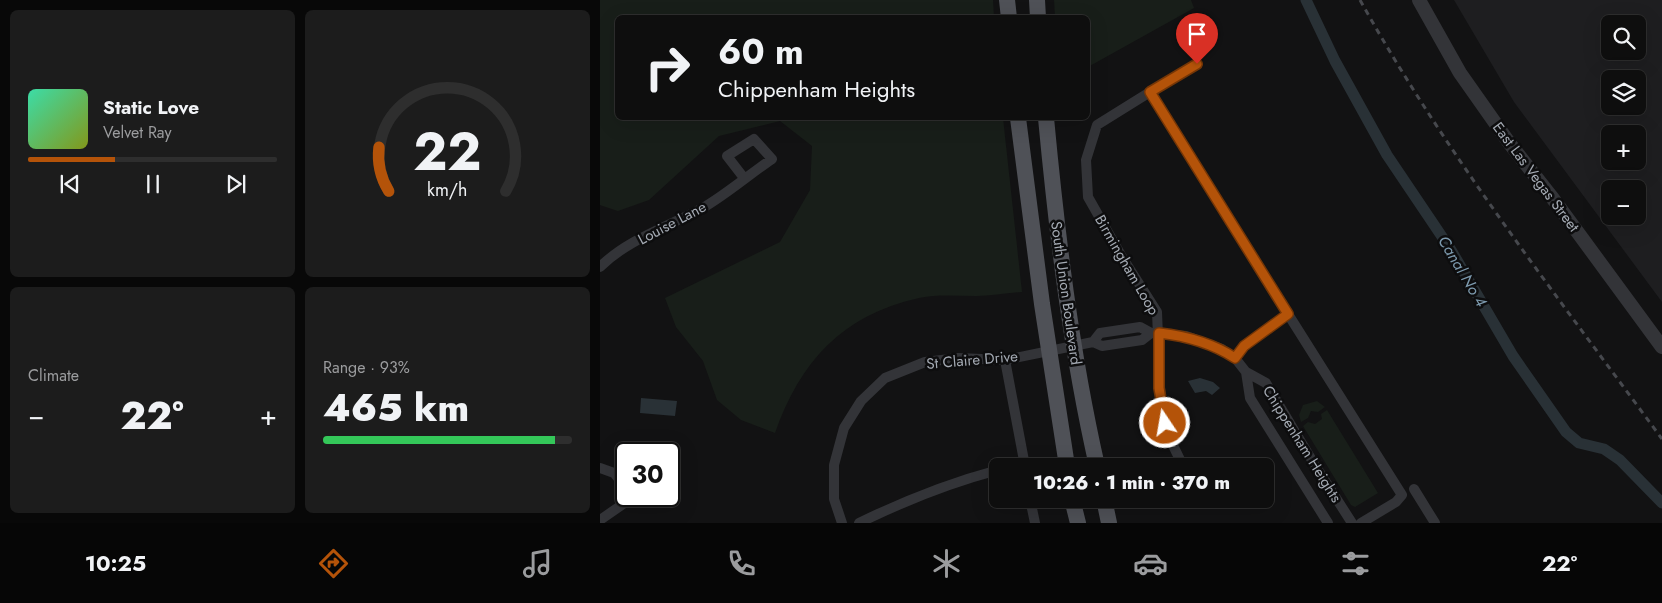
<!DOCTYPE html>
<html lang="en">
<head>
<meta charset="utf-8">
<style>
  :root { --surface:#0e0e0e; --page:#1c1c1c; --text:#f1f3f6; --muted:#9b9c9e; --line:#2e2e2e; --accent:#b45309 }
  body { margin:0; font-family:Jost,sans-serif; background:var(--page); color:var(--text); height:100vh; display:flex; flex-direction:column; font-size:19px; white-space:nowrap }
  * { box-sizing:border-box; margin:0 }
  p { font-size:16px; color:var(--muted) }
  .icon { flex:none; width:28px; height:28px; fill:none; stroke:currentColor; stroke-width:2; stroke-linecap:round; stroke-linejoin:round }
  .map { position:relative; flex:1; overflow:hidden }
  .side { display:flex; flex-direction:column; gap:10px; padding:10px; background:#080808; width:600px }
  .side>* { flex:none }
  .hud { position:absolute; left:15px; top:15px; width:475px; height:105px; border-radius:8px; box-shadow:0 5px 20px #0002,0 0 0 1px var(--line); background:#0e0e0e; color:var(--text); overflow:hidden }
  .controls { position:absolute; left:1001px; top:15px; display:grid; gap:10px }
  .controls a { display:grid; place-items:center; width:45px; height:45px; border-radius:8px; background:var(--surface); box-shadow:0 5px 20px #0002,0 0 0 1px var(--line); font-size:25px }
  .speed { position:absolute; left:15px; top:442px; display:flex; gap:10px; font-size:25px; font-weight:700; text-align:center }
  .speed>* { display:grid; place-content:center; width:65px; height:65px; border-radius:50%; background:var(--surface); box-shadow:0 5px 20px #0002,0 0 0 1px var(--line); line-height:1 }
  .speed .limit { border:2px solid #111; border-radius:8px; background:#fff; color:#111 }
  .pin { position:absolute; display:grid; place-items:center; width:42px; height:42px; color:#fff; margin:-51px -21px; border-radius:50% 50% 50% 0; rotate:-45deg; box-shadow:0 0 5px #0007 }
  .pin .icon { rotate:45deg }
  .me { position:absolute; width:55px; margin:-28px; rotate:348deg; stroke-linejoin:round; filter:drop-shadow(0 0 4px #0008) }
  .turn { display:flex; align-items:center; gap:18px; height:105px; padding:0 20px; font-size:22px }
  .turn .icon { width:65px; height:65px; stroke-width:2.5 }
  .turn b { display:block; font-size:35px; line-height:42px }
  .big { font-size:38px; font-weight:800; line-height:1.1 }
  .side .tile { flex:1; display:flex; flex-direction:column; justify-content:center; gap:8px; min-width:0; padding:0 18px; border-radius:8px; background:var(--page) }
  .side .dial { align-items:center; gap:0 }
  .dial svg { height:130px; overflow:visible; fill:none; stroke:var(--line); stroke-width:7; stroke-linecap:round; text-anchor:middle }
  .dial text { fill:var(--text); stroke:none }
  .song { display:flex; align-items:center; gap:15px }
  .cover { width:60px; height:60px; border-radius:8px; background:linear-gradient(135deg,hsl(160 70% 55%),hsl(70 70% 35%)) }
  .played { height:5px; border-radius:2px; background:linear-gradient(90deg,var(--accent) 35%,var(--line) 35%) }
  .keys { display:flex; justify-content:space-around; direction:ltr }
  .heat { display:flex; justify-content:space-between; align-items:center; font-size:28px; direction:ltr }
  .charge { height:8px; border-radius:4px; background:linear-gradient(90deg,#34c759 93%,var(--line) 0) }
  .side .tiles { flex:1; display:grid; gap:10px; grid-template-columns:repeat(2,1fr) }
  .trip { position:absolute; left:389px; top:458px; width:285px; height:50px; border-radius:8px; background:var(--surface); box-shadow:0 5px 20px #0002,0 0 0 1px var(--line); font-weight:800; line-height:50px; text-align:center }
  .menu { display:flex; height:80px; justify-content:space-around; align-items:center; background:#060606; color:var(--muted) }
  .menu .icon { width:35px; height:35px }
  .menu .on { color:var(--accent) }
  .menu b { font-size:22px; color:var(--text) }
  main { display:flex; flex:1; min-height:0 }
  .map>svg:first-child { display:block }
  .built { fill:#1e1e20; fill-rule:evenodd }
  .green { fill:#181e19 }
  .water { fill:#293136 }
  .lines { fill:none; stroke-linecap:round; stroke-linejoin:round }
  .canal { stroke:#293136; stroke-width:11 }
  .minor { stroke:#333438; stroke-width:10 }
  .tertiary { stroke:#333438; stroke-width:14 }
  .primary { stroke:#4f5157; stroke-width:16 }
  .rail { stroke:#46484d; stroke-width:3; stroke-dasharray:6 5; stroke-linecap:butt }
  .route-casing { stroke:#753606; stroke-width:12 }
  .route { stroke:#b45309; stroke-width:9 }
  .labels { text-anchor:middle; stroke-width:5; stroke-linejoin:round; paint-order:stroke }
  .street-label { font-size:15px; fill:#a4aab3; stroke:#0d0d0e }
  .water-label { font-size:16px; font-style:italic; fill:#7c99ad; stroke:#0d0d0e }
</style>
</head>
<body>
<main>
<section class="side">
<div class="tiles">
<div class="tile">
<div class="song"><i class="cover"></i><div><b>Static Love</b><p>Velvet Ray</p></div></div>
<div class="played"></div>
<div class="keys"><svg class="icon" aria-label="previous" viewBox="0 0 24 24"><path d="M18 5L8 12l10 7zM5 5v14"/></svg><svg class="icon" aria-label="pause" viewBox="0 0 24 24"><path d="M8 5v14M16 5v14"/></svg><svg class="icon" aria-label="next" viewBox="0 0 24 24"><path d="M6 5l10 7-10 7zM19 5v14"/></svg></div>
</div>
<div class="tile dial"><svg viewBox="0 0 100 80">
<path d="M14 69A42 42 0 1 1 86 69"/>
<path d="M14 69A42 42 0 0 1 8 42" stroke="#b45309"/>
<text x="50" y="56" font-size="32" font-weight="700">22</text>
<text x="50" y="72" font-size="11">km/h</text>
</svg></div>
<div class="tile"><p>Climate</p>
<div class="heat"><a>−</a><b class="big">22°</b><a>+</a></div>
</div>
<div class="tile"><p>Range · 93%</p><b class="big">465 km</b><div class="charge"></div></div>
</div>
</section>
<div class="map">
<svg width="1062" height="523" viewBox="0 0 1062 523">
  <rect width="100%" height="100%" fill="#121213"/>
  <path class="built" d="M854,0H1062V302L914,102ZM1010,24H1038V51H1010ZM1010,79H1038V106H1010ZM1010,134H1038V161H1010ZM1010,189H1038V216H1010Z"/>
  <path class="green" d="M0,0H393L394,17L18,18V118H403L422,292C407,293 391,296 376,296C357,296 338,294 319,298C242,315 200,362 175,433L141,420L117,400L103,361L76,327L65,298L180,242L210,190L212,146L180,121L119,136L49,200L18,211L0,205Z
    M454,0H591L594,8L488,67V18L455,17Z
    M717,401L725,407L718,412L711,411L708,418L701,422L699,415L703,405Z
    M727,410L778,493L755,507L751,505L703,426L708,422L715,424L722,419L721,414Z"/>
  <path class="water" d="M600,378L613,382L620,388L612,395L606,391L595,393L588,381Z
    M41,398L77,401L75,416L40,413Z"/>
  <g class="lines">
    <path class="canal" d="M706,0L735,61L787,155L851,250L913,356L966,432L979,443L1004,449L1020,460L1062,503"/>
    <path class="minor" d="M550,92L597,64
      M0,267C29,238 71,226 106,206C129,192 150,174 172,159L154,139L127,156L144,178
      M688,314L802,495L796,502L761,523
      M493,342L500,333L540,327L551,333L586,336L622,349L635,358L646,372L666,383L713,462L752,523
      M405,360L425,466
      M646,372L650,398L728,523
      M412,466L424,463
      M583,466L569,437L561,410L557,312L522,257L488,197L486,160L497,125L550,92L688,314L644,346L635,358
      M0,468L14,473L26,488
      M814,489L835,523
      M430,499L435,523
      M0,520L26,502V492
      M242,523L234,499V465L244,428L261,401L285,378L325,362L358,358L405,360L493,342L502,346L542,340L551,333
      M259,523C304,501 349,483 398,470"/>
    <path class="tertiary" d="M819,0L860,73L910,144L951,196L1062,347"/>
    <path class="primary" d="M407,0L409,18
      M437,0L438,18
      M418,118L442,304L467,466
      M446,118C457,235 471,351 497,466
      M472,499L478,523
      M504,499L509,523"/>
    <path class="rail" d="M760,0C847,156 957,296 1062,439"/>
  </g>
  <g class="lines">
    <g class="route-casing">
      <path id="route" d="M565,423L559,388V333C586,336 612,343 635,358L644,346L688,314L550,92L597,64"/>
    </g>
    <use href="#route" class="route"/>
  </g>
  <g class="labels">
    <g class="street-label">
      <text transform="translate(936 177) rotate(53)" y="5">East Las Vegas Street</text>
      <text transform="translate(72 223) rotate(-28)" y="5">Louise Lane</text>
      <text transform="translate(527 265) rotate(60)" y="5">Birmingham Loop</text>
      <text transform="translate(466 293) rotate(82)" y="5">South Union Boulevard</text>
      <text transform="translate(372 360) rotate(-5)" y="5">St Claire Drive</text>
      <text transform="translate(702 444) rotate(58)" y="5">Chippenham Heights</text>
    </g>
    <g class="water-label">
      <text transform="translate(863 271) rotate(59)" y="6">Canal No 4</text>
    </g>
  </g>
</svg>
<div class="controls">
<a><svg class="icon" aria-label="search" viewBox="0 0 24 24"><circle cx="10" cy="10" r="6"/><path d="M15 15l6 6"/></svg></a>
<a><svg class="icon" aria-label="layers" viewBox="0 0 24 24"><path d="M12 4l9 5-9 5-9-5zM3 14l9 5 9-5"/></svg></a>
<a>+</a>
<a>−</a>
</div>
<div class="speed"><div class="limit">30</div></div>
<div class="pin" style="left:597px;top:64px;background:#d93025"><svg class="icon" aria-label="arrive" viewBox="0 0 24 24"><path d="M6 21V4h12l-3 4 3 4H6"/></svg></div>
<svg class="me" style="left:565px;top:423px" viewBox="-20 -20 40 40"><circle r="17" fill="#b45309" stroke="#fff" stroke-width="3"/><path d="M0-11L8 9 0 5-8 9z" fill="#fff"/></svg>
<div class="trip">10:26 · 1 min · 370 m</div>
<div class="hud">
<div class="turn"><svg class="icon" aria-label="right" viewBox="0 0 24 24"><path d="M7 20v-9h11M14 6l5 5-5 5"/></svg><div><b>60 m</b>Chippenham Heights</div></div>
</div>
</div>
</main>
<nav class="menu">
<b>10:25</b>
<svg class="icon on" aria-label="directions" viewBox="0 0 24 24"><path d="M12 3l9 9-9 9-9-9zM9 14v-3h6M13 9l2 2-2 2"/></svg>
<svg class="icon" aria-label="music" viewBox="0 0 24 24"><path d="M9 18V5l10-2v13"/><circle cx="6" cy="18" r="3"/><circle cx="16" cy="16" r="3"/></svg>
<svg class="icon" aria-label="phone" viewBox="0 0 24 24"><path d="M5 4h4l2 5-3 2q2 4 5 5l2-3 5 2v4C11 20 4 13 5 4z"/></svg>
<svg class="icon" aria-label="climate" viewBox="0 0 24 24"><path d="M12 3v18M4 7l16 10M4 17L20 7"/></svg>
<svg class="icon" aria-label="car" viewBox="0 0 24 24"><path d="M5 17H2v-5l4-1 3-4h7l3 4 3 1v5h-3M9 17h6M6 11h13"/><circle cx="7" cy="17" r="2"/><circle cx="17" cy="17" r="2"/></svg>
<svg class="icon" aria-label="filters" viewBox="0 0 24 24"><path d="M4 7h16M4 17h16"/><circle cx="9" cy="7" r="2"/><circle cx="15" cy="17" r="2"/></svg>
<b>22°</b>
</nav>
</body>
</html>
